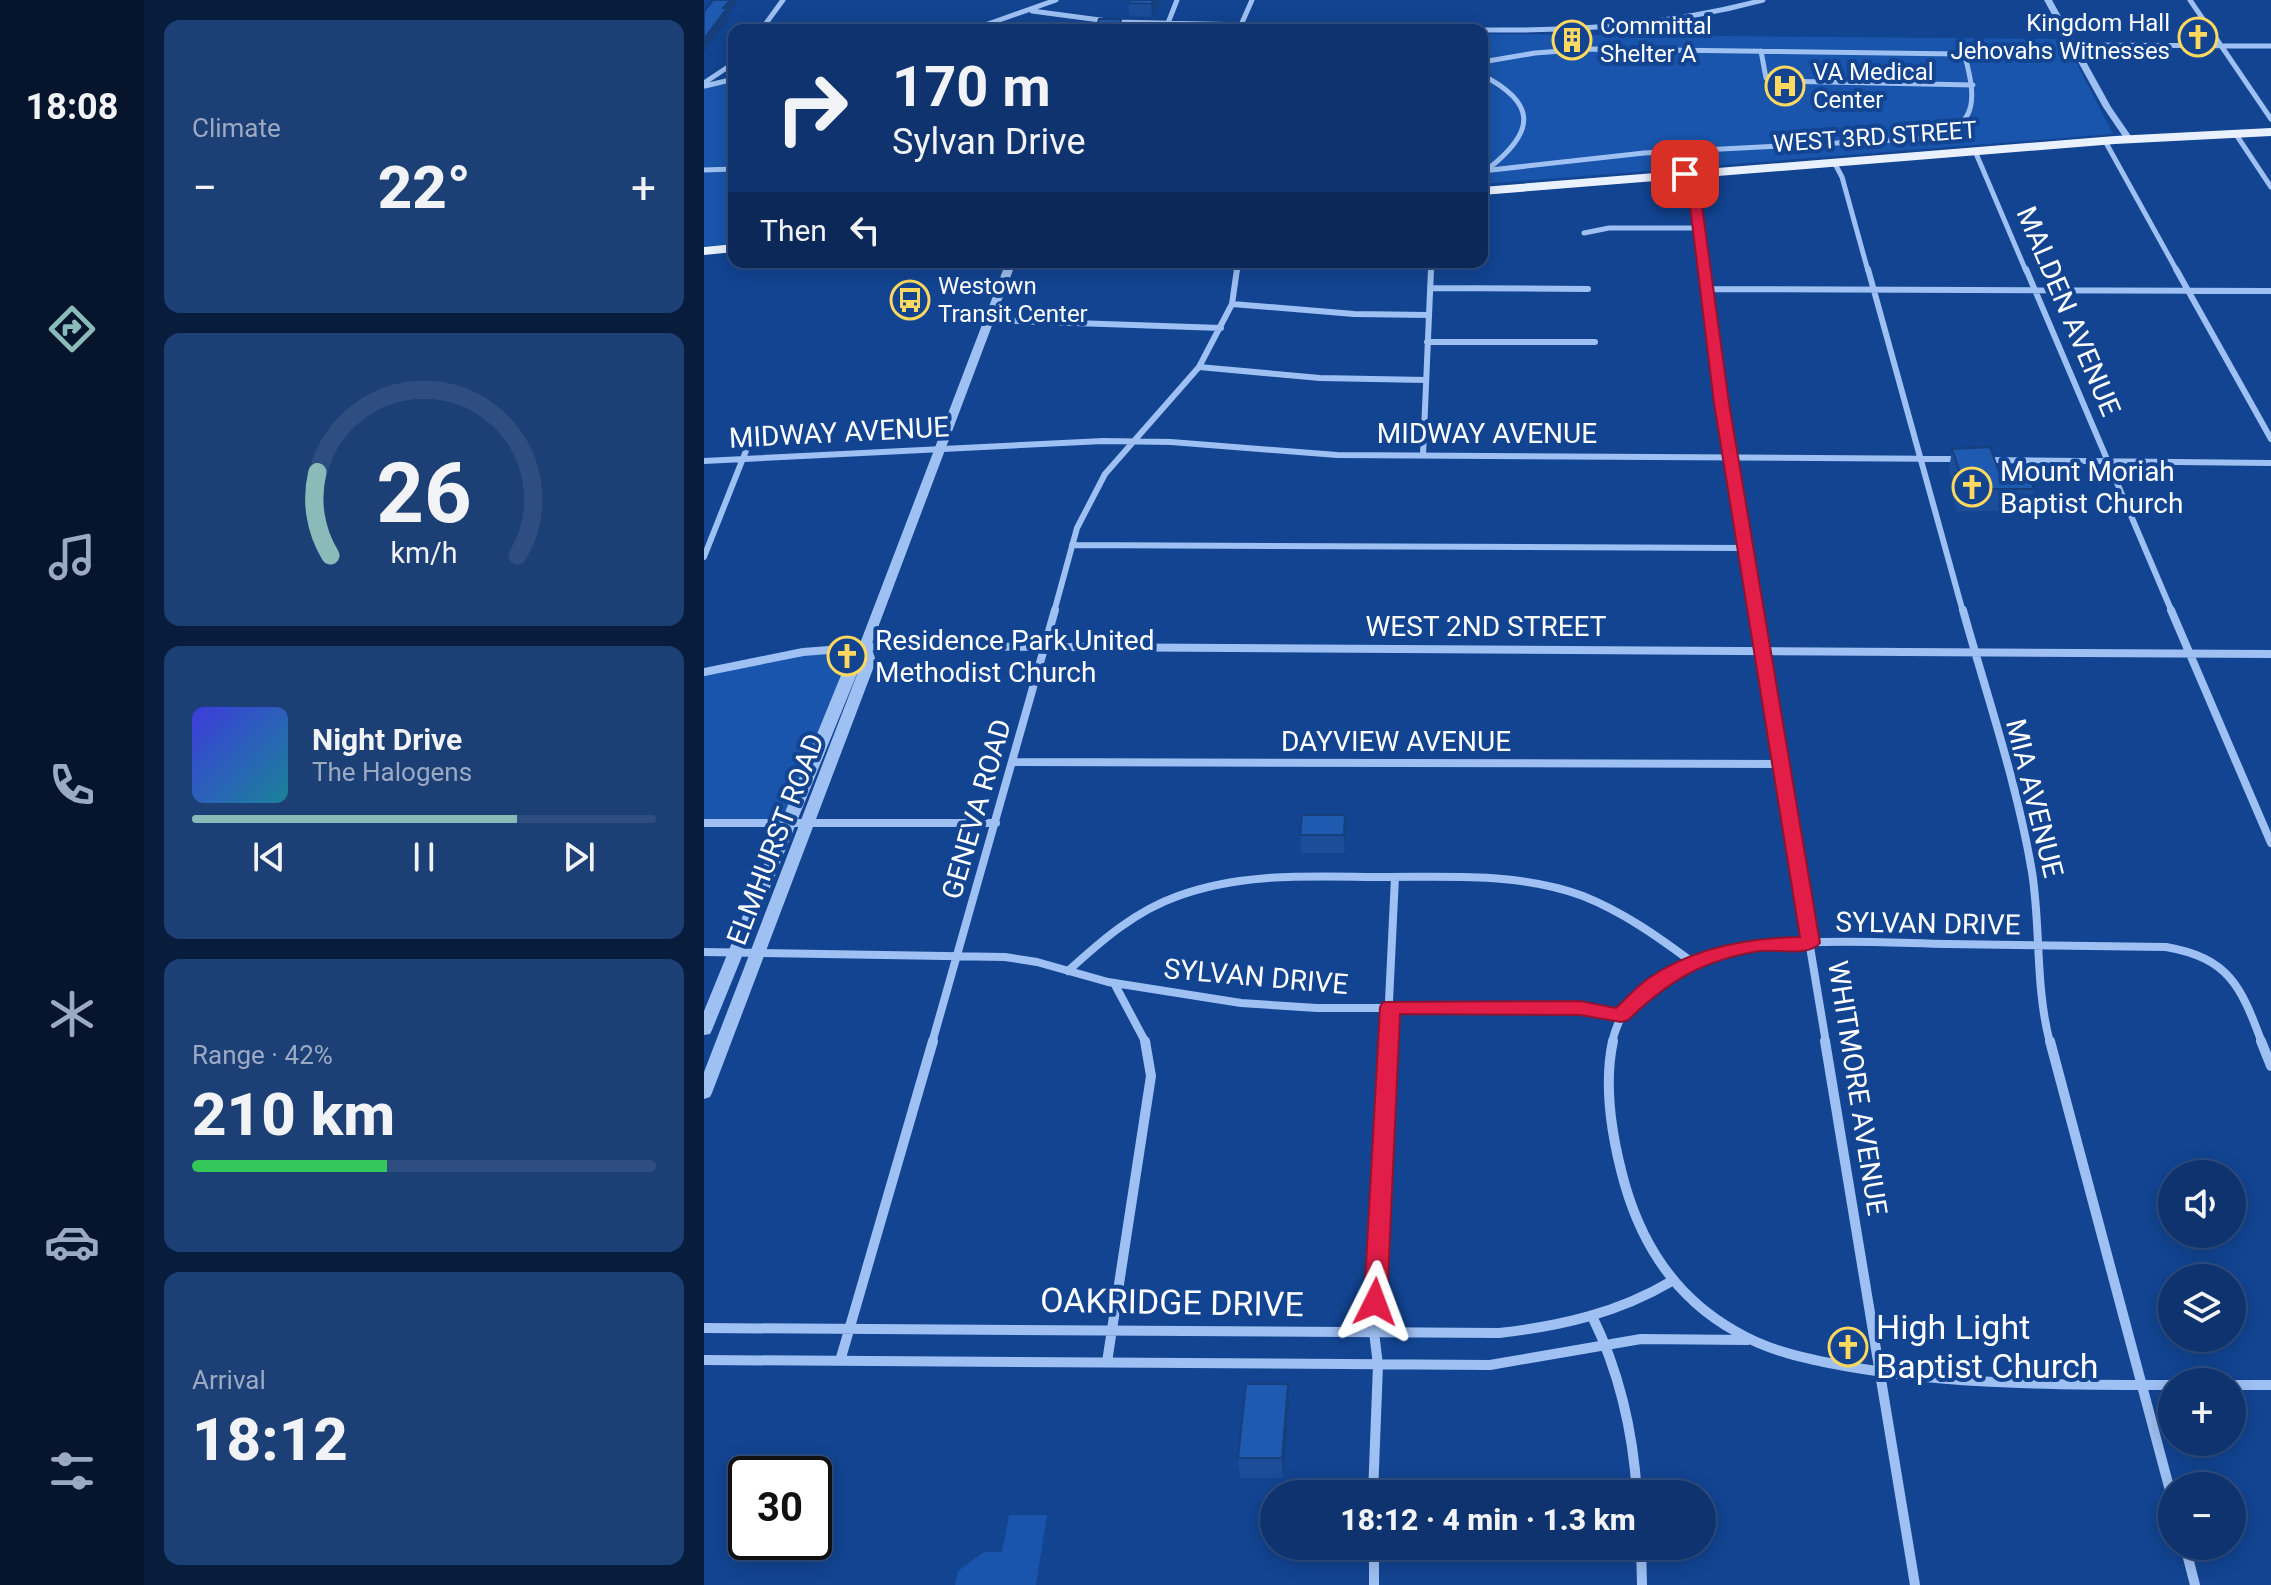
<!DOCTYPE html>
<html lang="en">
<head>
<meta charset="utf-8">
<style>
  :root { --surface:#0e336e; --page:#1c3f76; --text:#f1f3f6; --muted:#9baac2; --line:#2e4e81; --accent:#8bbbb9 }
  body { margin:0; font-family:Roboto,sans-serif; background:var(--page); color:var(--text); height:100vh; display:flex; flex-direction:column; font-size:30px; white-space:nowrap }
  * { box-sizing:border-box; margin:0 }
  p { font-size:26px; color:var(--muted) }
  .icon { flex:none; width:44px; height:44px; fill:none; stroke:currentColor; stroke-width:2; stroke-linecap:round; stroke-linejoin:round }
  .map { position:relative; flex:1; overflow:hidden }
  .side { display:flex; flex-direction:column; gap:20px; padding:20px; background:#081c3c; width:560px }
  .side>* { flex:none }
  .top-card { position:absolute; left:24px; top:24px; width:760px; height:244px; border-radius:16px; box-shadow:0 4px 20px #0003,0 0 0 2px var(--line); background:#0e336e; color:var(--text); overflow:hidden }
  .fabs { position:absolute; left:1454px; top:1160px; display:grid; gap:16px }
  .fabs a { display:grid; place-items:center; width:88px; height:88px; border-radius:50%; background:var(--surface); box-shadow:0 4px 20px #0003,0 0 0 2px var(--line); font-size:40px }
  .speed { position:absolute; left:24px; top:1456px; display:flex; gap:16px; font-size:40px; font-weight:700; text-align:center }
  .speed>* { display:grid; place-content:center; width:104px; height:104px; border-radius:50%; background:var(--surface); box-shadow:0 4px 20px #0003,0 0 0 2px var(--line); line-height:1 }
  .speed .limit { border:4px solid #111; border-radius:12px; background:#fff; color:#111 }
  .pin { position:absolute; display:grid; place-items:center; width:68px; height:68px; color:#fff; margin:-34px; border-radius:16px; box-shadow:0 4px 12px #0006 }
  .me { position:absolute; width:88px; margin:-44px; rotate:3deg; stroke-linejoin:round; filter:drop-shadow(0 0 6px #0008) }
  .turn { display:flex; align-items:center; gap:28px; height:168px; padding:0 32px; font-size:36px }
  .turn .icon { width:104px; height:104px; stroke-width:2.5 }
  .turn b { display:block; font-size:56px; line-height:68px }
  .then { display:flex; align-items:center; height:76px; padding:0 32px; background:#0003; gap:16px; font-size:30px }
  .big { font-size:60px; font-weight:800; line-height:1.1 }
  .side .card { flex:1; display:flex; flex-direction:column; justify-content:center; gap:12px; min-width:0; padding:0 28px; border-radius:16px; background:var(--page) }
  .side .dial { align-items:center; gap:0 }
  .dial svg { height:208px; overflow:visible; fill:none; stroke:var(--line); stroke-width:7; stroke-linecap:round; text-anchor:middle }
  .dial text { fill:var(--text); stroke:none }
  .song { display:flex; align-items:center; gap:24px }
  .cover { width:96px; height:96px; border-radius:12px; background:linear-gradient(135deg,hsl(240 70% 55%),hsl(190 70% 35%)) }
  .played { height:8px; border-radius:4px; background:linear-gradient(90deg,var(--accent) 70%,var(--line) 70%) }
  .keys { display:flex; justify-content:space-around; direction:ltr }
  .heat { display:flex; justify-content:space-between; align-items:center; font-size:44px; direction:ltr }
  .charge { height:12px; border-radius:6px; background:linear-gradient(90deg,#34c759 42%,var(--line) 0) }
  .trip { position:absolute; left:556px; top:1480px; width:456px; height:80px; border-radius:40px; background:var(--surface); box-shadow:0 4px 20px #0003,0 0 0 2px var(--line); font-weight:800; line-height:80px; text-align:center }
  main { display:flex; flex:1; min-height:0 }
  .menu { display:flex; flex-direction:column; width:144px; justify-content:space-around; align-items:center; background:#06142c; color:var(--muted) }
  .menu .icon { width:56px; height:56px }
  .menu .active { color:var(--accent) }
  .menu b { font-size:36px; color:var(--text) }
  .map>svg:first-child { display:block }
  .green { fill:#1955ac }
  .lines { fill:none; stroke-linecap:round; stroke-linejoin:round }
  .minor-far3 { stroke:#9ec0f2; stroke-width:5 }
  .minor-far2 { stroke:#9ec0f2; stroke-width:6 }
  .minor-far1 { stroke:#9ec0f2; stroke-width:8 }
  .minor { stroke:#9ec0f2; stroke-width:10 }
  .tertiary { fill:#9ec0f2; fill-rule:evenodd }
  .primary { fill:#e9f1ff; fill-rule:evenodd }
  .wall { fill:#1b4d98 }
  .shaded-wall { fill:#163f7c }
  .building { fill:#1f5ab1; stroke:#163f7c; stroke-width:2 }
  .route { fill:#e11d48; stroke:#92132f; stroke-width:2 }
  .labels { text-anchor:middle; stroke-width:8; stroke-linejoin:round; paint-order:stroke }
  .far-poi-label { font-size:24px; fill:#fff; stroke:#124492; text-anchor:start }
  .far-street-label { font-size:24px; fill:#fff; stroke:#124492 }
  .street-label { font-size:28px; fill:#fff; stroke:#124492 }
  .poi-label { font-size:28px; fill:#fff; stroke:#124492; text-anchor:start }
  .near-street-label { font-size:34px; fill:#fff; stroke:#124492 }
  .near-poi-label { font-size:34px; fill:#fff; stroke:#124492; text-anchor:start }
</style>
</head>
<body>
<main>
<nav class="menu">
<b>18:08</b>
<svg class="icon active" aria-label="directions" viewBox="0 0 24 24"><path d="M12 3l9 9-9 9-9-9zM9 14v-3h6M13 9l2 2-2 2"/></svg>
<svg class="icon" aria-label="music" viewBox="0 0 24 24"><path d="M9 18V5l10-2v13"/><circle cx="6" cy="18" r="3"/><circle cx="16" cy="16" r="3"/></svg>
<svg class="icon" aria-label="phone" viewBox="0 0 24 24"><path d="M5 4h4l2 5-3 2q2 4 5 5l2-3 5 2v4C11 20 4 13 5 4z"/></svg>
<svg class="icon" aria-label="climate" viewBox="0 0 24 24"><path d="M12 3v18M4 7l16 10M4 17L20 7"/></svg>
<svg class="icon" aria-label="car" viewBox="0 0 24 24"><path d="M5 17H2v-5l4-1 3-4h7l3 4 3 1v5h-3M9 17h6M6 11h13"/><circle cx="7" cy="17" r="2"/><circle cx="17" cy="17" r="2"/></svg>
<svg class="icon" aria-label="filters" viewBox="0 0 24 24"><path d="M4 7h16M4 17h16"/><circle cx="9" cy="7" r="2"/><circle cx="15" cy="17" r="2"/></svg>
</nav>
<section class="side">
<div class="card"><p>Climate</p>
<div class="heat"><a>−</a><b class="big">22°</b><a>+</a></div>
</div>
<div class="card dial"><svg viewBox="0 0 100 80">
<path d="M14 69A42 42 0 1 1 86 69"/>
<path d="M14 69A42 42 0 0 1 9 37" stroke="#8bbbb9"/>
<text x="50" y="56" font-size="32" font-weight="700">26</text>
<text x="50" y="72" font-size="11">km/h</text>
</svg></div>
<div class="card">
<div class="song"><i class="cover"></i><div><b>Night Drive</b><p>The Halogens</p></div></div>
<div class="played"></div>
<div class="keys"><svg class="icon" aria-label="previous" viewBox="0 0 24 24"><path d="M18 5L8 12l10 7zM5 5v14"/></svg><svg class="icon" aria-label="pause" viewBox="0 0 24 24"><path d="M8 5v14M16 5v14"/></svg><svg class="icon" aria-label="next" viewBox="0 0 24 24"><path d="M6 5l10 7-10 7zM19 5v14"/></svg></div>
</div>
<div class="card"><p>Range · 42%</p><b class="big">210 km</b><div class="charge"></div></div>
<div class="card"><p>Arrival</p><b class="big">18:12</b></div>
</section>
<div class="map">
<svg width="1567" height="1585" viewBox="0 0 1567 1585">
  <rect width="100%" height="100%" fill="#124492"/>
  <path class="green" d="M778,34L1360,39L1409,134L778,184Z
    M30,83V244L0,246V87Z
    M161,646L84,824L0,823V672L67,658Z
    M305,1515H343L332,1585H251L254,1571L280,1552H298Z"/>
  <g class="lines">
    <path class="minor-far3" d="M1486,0L1567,119
      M328,11L411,22L764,30
      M464,23L473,0
      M286,24L359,27L402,24
      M541,27L537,25L548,0
      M57,30L79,0
      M267,30L352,0
      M778,30C874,31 966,25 1059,0
      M1370,45L1567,46
      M1057,51L1062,78L1068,81L1269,85
      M778,62L831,53L885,49L1254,54L1261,56C1271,95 1276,124 1231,138L940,153L778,171
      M778,75C833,103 832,131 785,168
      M0,83L30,63
      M1,86L30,79
      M1531,133L1567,187
      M1401,141L1473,271
      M1271,151L1322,271
      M1130,162L1138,177L1164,271
      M0,170L30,169
      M981,174C996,189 998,249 1001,271
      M880,233L905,228H994
      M343,262H417
      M533,271L534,262
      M727,271V262"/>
    <path class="minor-far2" d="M1001,269L1051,612
      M1164,269L1259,612
      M1322,269L1468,612
      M1472,269L1567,439
      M726,288L884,289
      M1003,289L1567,291
      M528,304L650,314L724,315
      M285,320L517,328
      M723,342H891
      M495,367L616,378L722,380
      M719,455L727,269
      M1280,460L1567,463
      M0,461L399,441L467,442L633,455L1254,459
      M368,545L1040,548
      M0,557L49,433
      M350,612L373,528L401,474L495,367L528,304L533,269"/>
    <path class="minor-far1" d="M1050,610L1122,1043
      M1259,610C1283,696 1313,783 1328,872C1337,929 1331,986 1346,1043
      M1467,610L1567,843
      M0,672L99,652L176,646L1567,654
      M310,762L1075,764
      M0,823H292
      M0,952L301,957L333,962L404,982L537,1003L613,1008H876L917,1015
      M364,971C397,941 431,911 474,896C542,871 615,877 685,877C749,877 818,873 879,896C919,912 953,936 988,962
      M410,983L442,1043
      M228,1043L351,610
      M683,1043L691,877
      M908,1043C934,920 1151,943 1243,944C1316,945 1389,946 1462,947C1525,958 1537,986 1558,1043"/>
    <path class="minor" d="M909,1041C899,1087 908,1139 921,1185C939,1247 974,1299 1031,1331C1064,1351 1103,1359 1141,1366C1248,1385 1359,1385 1468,1385
      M1121,1041L1211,1585
      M1346,1041L1468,1498
      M1557,1041L1567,1066
      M888,1316C916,1373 929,1431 933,1494
      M0,1328L795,1333C857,1326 914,1313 968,1281
      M0,1360L786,1365L937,1339L1044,1340
      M136,1361L229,1041
      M403,1362L447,1076L441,1041
      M1528,1385H1567
      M669,1494L674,1365L670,1332L683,1041
      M670,1546V1585
      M937,1546L938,1585
      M1481,1546L1491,1585"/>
    <path class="tertiary" d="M1340,0H1348L1407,107L1429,139L1428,141H1422L1399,107Z
      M302,262H312L167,646L172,661L8,1093L6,1097L0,1099V1072L159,659L8,1030L6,1034L0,1035V1011L142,663L155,646Z"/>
    <path class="primary" d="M1567,128V136L1411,144L778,195V187L1411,136Z
      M30,244V252L0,255V247Z"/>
  </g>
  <path class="wall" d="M426,0H457L448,17L425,16L424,3Z
    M1248,449L1330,489L1327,511H1253L1248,495L1250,484L1245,470Z
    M642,833L641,853H597L596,835Z
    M584,1384L585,1404L579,1478H536L534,1458Z"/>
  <path class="shaded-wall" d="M26,0H35L24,14L25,18L0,52V39Z
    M450,0H457L448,17L447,4Z
    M641,815L642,833L641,853L640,835Z
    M584,1384L585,1404L579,1478L578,1458Z"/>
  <path class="building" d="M9,0H26L19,8H23L0,39V12Z
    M426,0H450L447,4L424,3Z
    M395,19H417L416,24L450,25L447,30H392Z
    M487,25H505L503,30H484Z
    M1286,447L1295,472H1324L1330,489H1256L1251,473H1256L1248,449Z
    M598,815H641L640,835H596Z
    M542,1384H584L578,1458H534Z"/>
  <path class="route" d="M981,170L992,179L998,206L1025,403L1116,943C1105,957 1073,949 1056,951C998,960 965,981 924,1020L917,1022L876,1015L696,1014L683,1302L679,1308L671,1311L663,1308L660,1302L676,1007L679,1002L876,1001L912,1008C923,998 933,986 945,978C989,948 1043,938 1096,937L1010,403L986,206L980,180L975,174Z"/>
  <defs>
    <g id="church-ring" transform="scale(2)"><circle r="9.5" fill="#124492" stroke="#ffd85f" stroke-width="1.5"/><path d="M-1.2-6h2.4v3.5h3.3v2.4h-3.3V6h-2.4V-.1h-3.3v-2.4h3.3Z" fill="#ffd85f"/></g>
    <g id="building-ring" transform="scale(2)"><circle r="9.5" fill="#124492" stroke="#ffd85f" stroke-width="1.5"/><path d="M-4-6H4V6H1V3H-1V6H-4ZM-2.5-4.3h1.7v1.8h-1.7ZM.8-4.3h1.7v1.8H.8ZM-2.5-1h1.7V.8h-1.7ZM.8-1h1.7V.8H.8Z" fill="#ffd85f"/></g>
    <g id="hospital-ring" transform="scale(2)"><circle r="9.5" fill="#124492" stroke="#ffd85f" stroke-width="1.5"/><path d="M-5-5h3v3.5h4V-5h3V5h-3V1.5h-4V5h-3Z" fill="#ffd85f"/></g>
    <g id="bus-ring" transform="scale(2)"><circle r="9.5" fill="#124492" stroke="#ffd85f" stroke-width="1.5"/><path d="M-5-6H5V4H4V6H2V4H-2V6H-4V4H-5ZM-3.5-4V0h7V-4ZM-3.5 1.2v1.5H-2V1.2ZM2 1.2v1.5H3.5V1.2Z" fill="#ffd85f"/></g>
  </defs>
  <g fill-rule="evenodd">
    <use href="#church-ring" x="1494" y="37"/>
    <use href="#building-ring" x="868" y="40"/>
    <use href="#hospital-ring" x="1081" y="86"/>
    <use href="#bus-ring" x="206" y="300"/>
    <use href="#church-ring" x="1268" y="487"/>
    <use href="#church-ring" x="143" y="656"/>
    <use href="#church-ring" x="1144" y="1347"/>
  </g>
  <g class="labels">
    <g class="far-poi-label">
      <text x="1466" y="31" text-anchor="end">Kingdom Hall<tspan x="1466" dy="28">Jehovahs Witnesses</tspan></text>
      <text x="896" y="34">Committal<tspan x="896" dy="28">Shelter A</tspan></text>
      <text x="1109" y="80">VA Medical<tspan x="1109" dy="28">Center</tspan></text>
      <text x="234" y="294">Westown<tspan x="234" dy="28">Transit Center</tspan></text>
    </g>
    <g class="far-street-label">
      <text transform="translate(1171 137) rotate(-4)" y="8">WEST 3RD STREET</text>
    </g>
    <g class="street-label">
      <text transform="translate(1365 311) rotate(67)" y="10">MALDEN AVENUE</text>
      <text transform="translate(135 432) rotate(-3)" y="10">MIDWAY AVENUE</text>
      <text x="783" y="443">MIDWAY AVENUE</text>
      <text x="782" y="636">WEST 2ND STREET</text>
      <text x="692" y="751">DAYVIEW AVENUE</text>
      <text transform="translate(1331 798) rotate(76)" y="10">MIA AVENUE</text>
      <text transform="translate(272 809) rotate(-74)" y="10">GENEVA ROAD</text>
      <text transform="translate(71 839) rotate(-69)" y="10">ELMHURST ROAD</text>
      <text transform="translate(1224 923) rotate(1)" y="10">SYLVAN DRIVE</text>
      <text transform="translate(552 976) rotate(5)" y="10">SYLVAN DRIVE</text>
      <text transform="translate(1154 1088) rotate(81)" y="10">WHITMORE AVENUE</text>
    </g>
    <g class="poi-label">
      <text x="1296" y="481">Mount Moriah<tspan x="1296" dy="32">Baptist Church</tspan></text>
      <text x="171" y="650">Residence Park United<tspan x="171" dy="32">Methodist Church</tspan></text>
    </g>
    <g class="near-street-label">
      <text transform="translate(468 1302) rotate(1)" y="12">OAKRIDGE DRIVE</text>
    </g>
    <g class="near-poi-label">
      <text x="1172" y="1339">High Light<tspan x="1172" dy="39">Baptist Church</tspan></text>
    </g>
  </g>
</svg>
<div class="fabs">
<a><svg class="icon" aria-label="sound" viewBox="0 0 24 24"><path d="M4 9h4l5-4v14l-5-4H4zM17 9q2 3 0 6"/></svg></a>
<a><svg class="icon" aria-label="layers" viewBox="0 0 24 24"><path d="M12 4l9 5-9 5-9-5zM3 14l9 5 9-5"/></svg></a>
<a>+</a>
<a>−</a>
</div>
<div class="speed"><div class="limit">30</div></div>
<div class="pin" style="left:981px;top:174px;background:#d93025"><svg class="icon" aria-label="arrive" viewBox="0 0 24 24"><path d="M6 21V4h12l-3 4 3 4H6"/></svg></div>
<svg class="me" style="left:671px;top:1302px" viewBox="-20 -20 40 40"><path d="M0-17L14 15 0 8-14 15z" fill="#e11d48" stroke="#fff" stroke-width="4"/></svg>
<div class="trip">18:12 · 4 min · 1.3 km</div>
<div class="top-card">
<div class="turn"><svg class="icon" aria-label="right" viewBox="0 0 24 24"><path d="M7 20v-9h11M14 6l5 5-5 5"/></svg><div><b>170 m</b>Sylvan Drive</div></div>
<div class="then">Then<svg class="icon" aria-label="left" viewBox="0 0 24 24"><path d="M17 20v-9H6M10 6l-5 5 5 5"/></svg></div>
</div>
</div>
</main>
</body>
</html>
